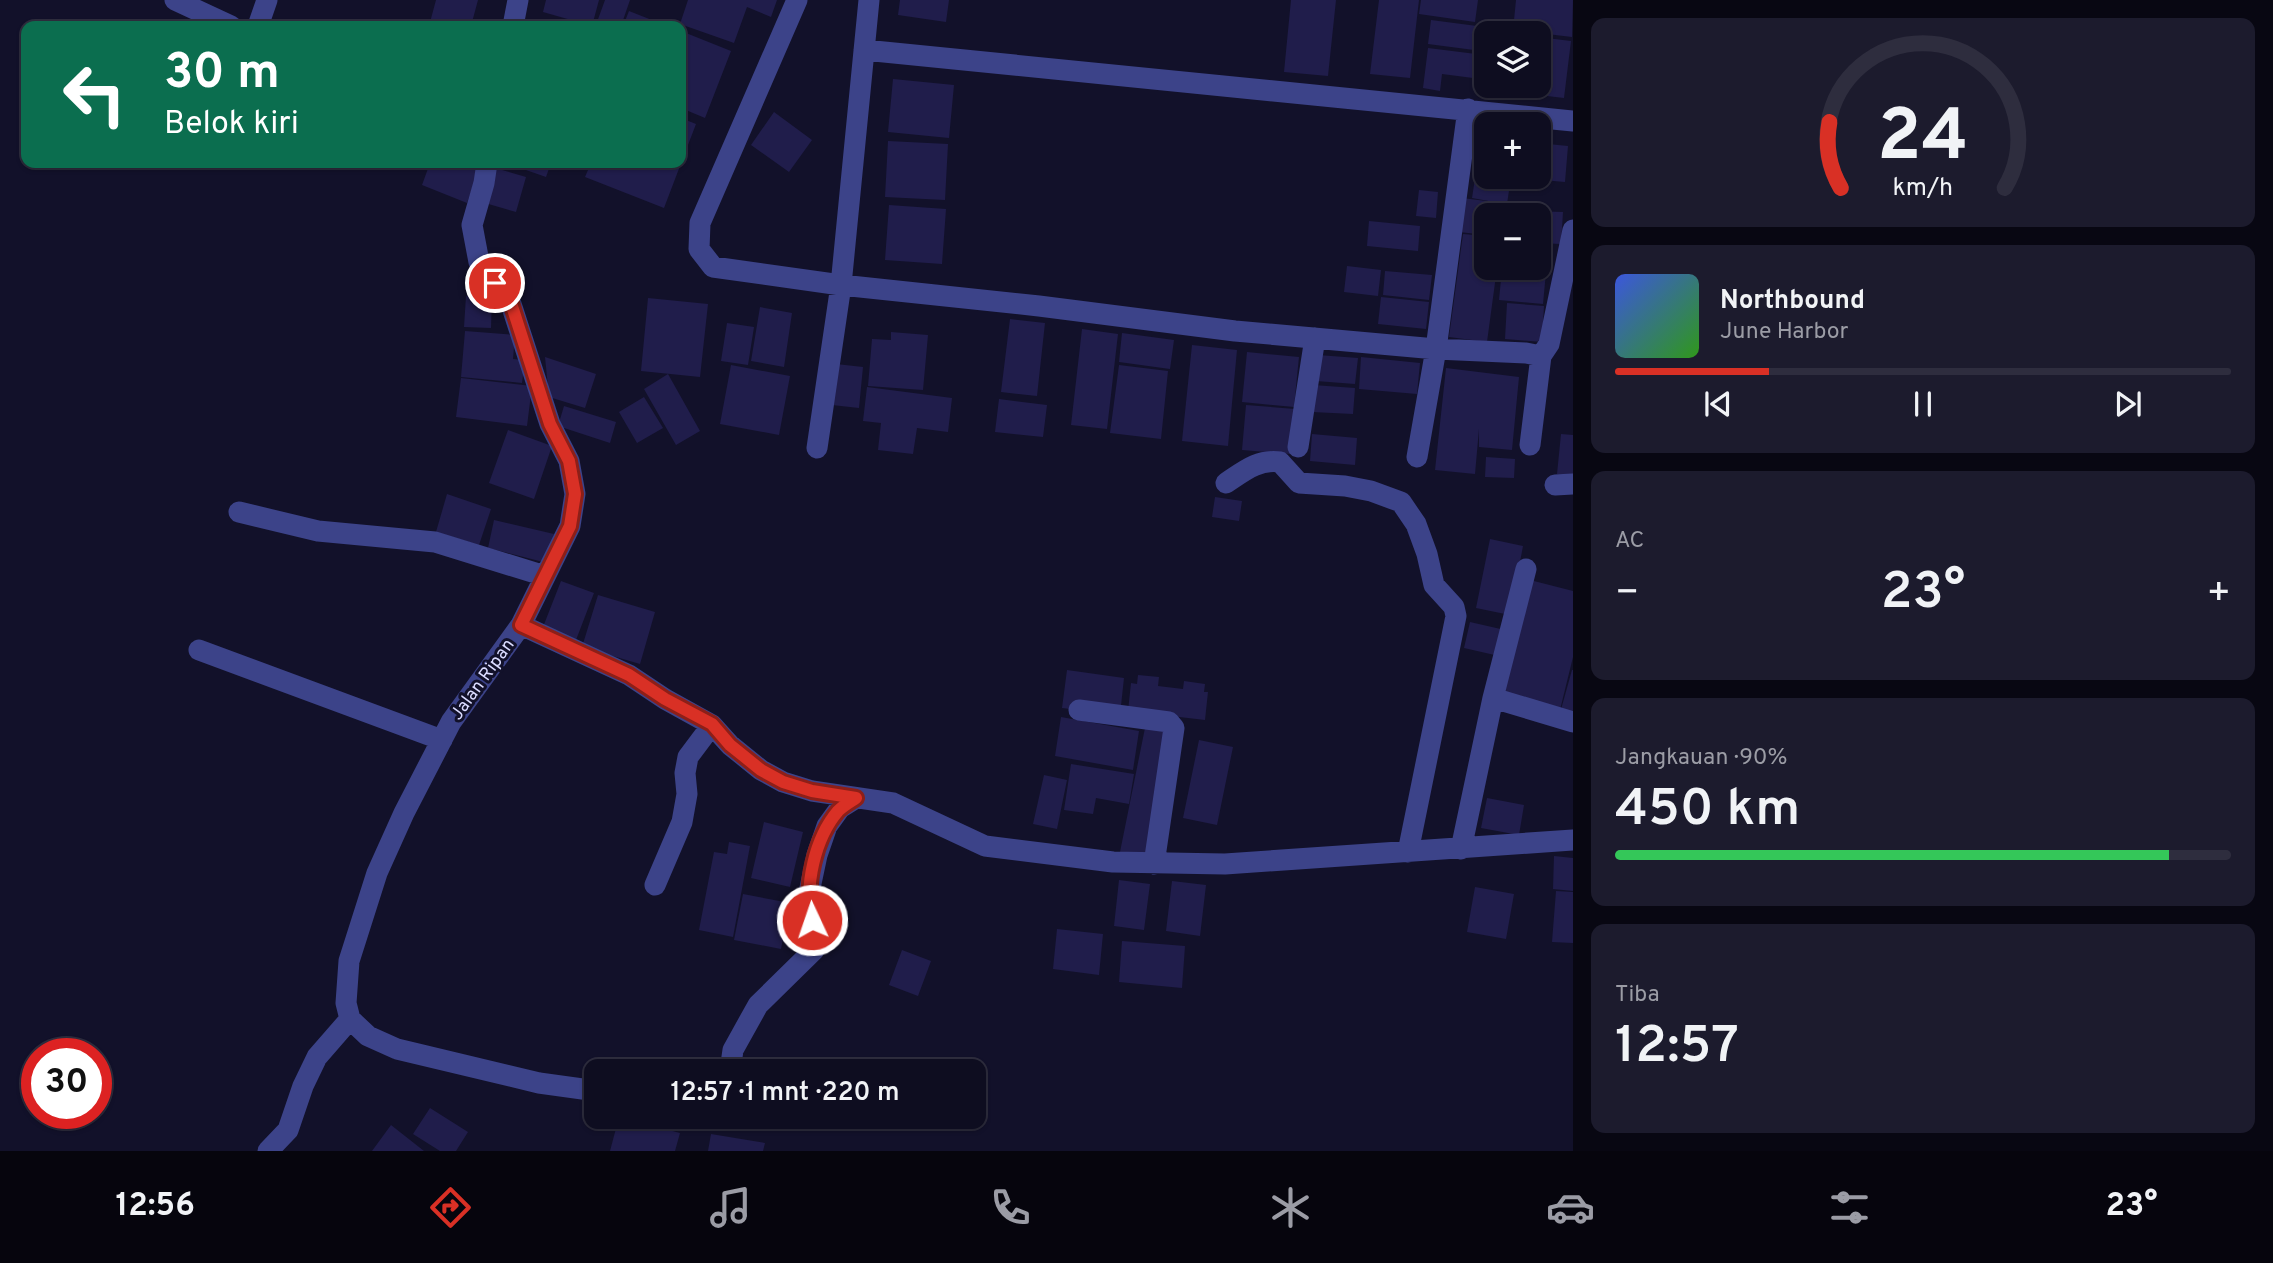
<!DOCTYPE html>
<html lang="id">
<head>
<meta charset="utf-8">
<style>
  :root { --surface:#0e0d20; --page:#1c1b2d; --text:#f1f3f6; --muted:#9b9ca5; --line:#2e2d3e; --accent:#d93025 }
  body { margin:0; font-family:Overpass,sans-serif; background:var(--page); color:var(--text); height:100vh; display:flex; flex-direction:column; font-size:26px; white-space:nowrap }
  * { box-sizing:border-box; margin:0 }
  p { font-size:23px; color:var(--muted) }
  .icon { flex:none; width:38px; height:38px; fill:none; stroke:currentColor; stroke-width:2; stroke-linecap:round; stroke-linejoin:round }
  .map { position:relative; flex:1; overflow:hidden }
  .side { display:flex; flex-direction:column; gap:18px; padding:18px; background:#080712; width:700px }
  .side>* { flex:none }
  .banner { position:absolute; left:21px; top:21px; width:665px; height:147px; border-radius:14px; box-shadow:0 2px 5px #0004,0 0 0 2px var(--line); background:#0b6e4f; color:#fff; overflow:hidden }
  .fabs { position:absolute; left:1474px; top:21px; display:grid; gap:14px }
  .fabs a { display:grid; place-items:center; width:77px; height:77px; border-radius:14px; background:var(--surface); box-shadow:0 2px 5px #0004,0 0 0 2px var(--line); font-size:35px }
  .speed { position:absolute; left:21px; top:1038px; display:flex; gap:14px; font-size:35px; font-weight:700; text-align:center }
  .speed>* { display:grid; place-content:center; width:91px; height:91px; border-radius:50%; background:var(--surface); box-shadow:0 2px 5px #0004,0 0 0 2px var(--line); line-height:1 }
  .speed .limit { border:10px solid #d22; background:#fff; color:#111 }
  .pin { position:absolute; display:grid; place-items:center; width:60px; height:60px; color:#fff; margin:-30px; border:4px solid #fff; border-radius:50%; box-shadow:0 2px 7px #0007 }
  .me { position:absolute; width:77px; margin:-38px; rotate:357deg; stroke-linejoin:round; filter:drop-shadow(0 0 5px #0008) }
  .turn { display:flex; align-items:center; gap:24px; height:147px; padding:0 28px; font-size:32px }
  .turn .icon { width:91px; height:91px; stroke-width:2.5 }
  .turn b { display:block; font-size:49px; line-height:60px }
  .big { font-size:52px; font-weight:600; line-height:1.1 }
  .side .card { flex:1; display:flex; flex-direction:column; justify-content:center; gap:10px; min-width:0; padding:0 24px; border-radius:14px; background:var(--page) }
  .side .dial { align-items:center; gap:0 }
  .dial svg { height:182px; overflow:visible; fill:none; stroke:var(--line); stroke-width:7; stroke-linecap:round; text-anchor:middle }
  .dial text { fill:var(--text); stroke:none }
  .song { display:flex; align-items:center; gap:21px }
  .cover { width:84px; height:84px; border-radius:10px; background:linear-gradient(135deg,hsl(230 70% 55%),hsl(110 70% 35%)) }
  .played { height:7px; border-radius:4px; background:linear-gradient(90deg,var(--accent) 25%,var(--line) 25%) }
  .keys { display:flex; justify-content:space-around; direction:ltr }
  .heat { display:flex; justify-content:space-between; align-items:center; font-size:38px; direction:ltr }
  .charge { height:10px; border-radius:5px; background:linear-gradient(90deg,#34c759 90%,var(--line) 0) }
  .trip { position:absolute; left:584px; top:1059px; width:402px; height:70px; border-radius:14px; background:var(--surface); box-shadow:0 2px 5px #0004,0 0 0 2px var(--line); font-weight:600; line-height:70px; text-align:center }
  .tabs { display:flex; height:112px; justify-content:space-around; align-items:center; background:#06050d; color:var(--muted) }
  .tabs .icon { width:49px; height:49px }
  .tabs .on { color:var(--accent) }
  .tabs b { font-size:32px; color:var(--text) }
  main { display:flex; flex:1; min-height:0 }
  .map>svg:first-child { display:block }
  .building { fill:#201d4b }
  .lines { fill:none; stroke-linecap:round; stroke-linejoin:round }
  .minor { stroke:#3c4389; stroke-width:21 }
  .route-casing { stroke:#8d1f18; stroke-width:18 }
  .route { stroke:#d93025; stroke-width:12 }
  .labels { text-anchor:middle; stroke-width:6; stroke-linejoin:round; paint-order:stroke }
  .street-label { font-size:18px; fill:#dadbff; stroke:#12112a }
</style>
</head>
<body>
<main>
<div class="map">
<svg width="1573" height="1151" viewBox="0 0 1573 1151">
  <rect width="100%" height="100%" fill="#12112a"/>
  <path class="building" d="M436,0H478L471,26H429Z
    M546,0H599L592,26L543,12Z
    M605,0H630L621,26H608L597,22Z
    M688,0H777L771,17L747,7L734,43L680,24Z
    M900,0H949L946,22L898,15Z
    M1291,0H1336L1328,76L1284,72Z
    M1379,0H1419L1410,78L1370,74Z
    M1421,0H1478L1475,22L1419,14Z
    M1516,0H1573L1572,37L1513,30Z
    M629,11L667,26H623Z
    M1431,20L1477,26L1474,50L1428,44Z
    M681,31L731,51L705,118L681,108Z
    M1538,37L1571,41L1564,98L1497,90V86H1538Z
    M1428,48L1476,54L1473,78L1442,74L1440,91L1423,88Z
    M893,79L954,85L949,138L888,132Z
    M774,112L812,140L789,172L751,145Z
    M681,118L696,124L664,208L585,177L591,163H681Z
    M888,141L948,144L945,200L885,197Z
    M1538,143L1568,146L1565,182L1530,179L1531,177H1538Z
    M1478,159L1486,160V177H1511L1507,204L1528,206L1527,215H1486V235L1459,232L1462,198L1494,202L1472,198Z
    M430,163H481L467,203L422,185Z
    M506,163H551L546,177Z
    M495,168L526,177L516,212L485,203Z
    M1419,190L1438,192L1436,218L1416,216Z
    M889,205L946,209L942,264L885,260Z
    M1530,211L1563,212L1561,244L1538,243V215H1529Z
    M1369,221L1420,226L1418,251L1367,246Z
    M1463,234L1486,236V268H1497L1487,342L1449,337Z
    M1347,266L1381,270L1378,296L1344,292Z
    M1502,269L1546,272L1543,304L1499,300Z
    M1385,271L1432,275L1429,300L1383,295Z
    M466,296L492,297L491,328L464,327Z
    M1381,297L1429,302L1426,329L1378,324Z
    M648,298L708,304L700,377L641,371Z
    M1507,303L1544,306L1542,342L1505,339Z
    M760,307L792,313L784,367L751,361Z
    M1010,319L1045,323L1037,396L1001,392Z
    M727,323L754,327L748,365L721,361Z
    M1082,329L1118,334L1107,429L1071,425Z
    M465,331L515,335L513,359L525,360L522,383L461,377Z
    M891,332L928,335L923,390L868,386L872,339L891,340Z
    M1122,333L1174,340L1170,369L1119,362Z
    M1192,345L1237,350L1228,446L1182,441Z
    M1247,352L1299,357L1294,407L1242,402Z
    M1318,355L1358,358L1355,384L1316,381Z
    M545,357L596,374L585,408L549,397Z
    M1361,357L1420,363L1417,394L1359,389Z
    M836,364L863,367L859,408L832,405Z
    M731,365L790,376L779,435L720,424Z
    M1119,365L1168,371L1161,439L1110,433Z
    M1446,368L1519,377L1512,450L1479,447V429L1475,474L1435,470Z
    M668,374L700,431L676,445L644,389Z
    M461,378L532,386L527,426L456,417Z
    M1313,385L1355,388L1353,414L1312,412Z
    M867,387L952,398L948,432L917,428L913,454L878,450L881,423L863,421Z
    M644,397L663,428L637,443L619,412Z
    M999,399L1047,405L1043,437L995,432Z
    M1246,405L1295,409L1291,454L1242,450Z
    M564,406L616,422L610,443L558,426Z
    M508,430L552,446L534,499L489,483Z
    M1312,434L1357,438L1355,465L1310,461Z
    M1561,434L1573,435V476L1557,474Z
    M1486,457L1515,459L1514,478L1485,477Z
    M447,494L491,509L479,545L436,532Z
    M1215,497L1242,501L1239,521L1212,517Z
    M494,520L554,534L547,563L488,548Z
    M1490,539L1523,546L1510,615L1476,608Z
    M1530,580L1573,591V657L1559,714L1500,700Z
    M561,581L594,593L576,640L543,627Z
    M598,595L655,612L640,664L582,647Z
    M1470,622L1505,630L1499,656L1464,648Z
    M1067,670L1124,678L1120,715L1062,708Z
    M1572,670H1573V717L1560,713Z
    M1138,675L1159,677L1158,686L1183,689L1184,681L1205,684L1204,692H1208L1205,720L1128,711L1131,683L1137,684Z
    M1061,717L1139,731L1133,770L1055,756Z
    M1145,728L1174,734L1149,858L1120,852Z
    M1199,740L1233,747L1217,825L1183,818Z
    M1071,764L1134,774L1129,804L1096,798L1093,814L1064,810Z
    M1044,775L1067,780L1057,829L1033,824Z
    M1487,798L1524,805L1519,835L1481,828Z
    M764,822L803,832L790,887L751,878Z
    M729,842L750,846L733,937L699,930L714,852L727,854Z
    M1554,856L1573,858V891L1553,889Z
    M1119,880L1150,884L1144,930L1114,926Z
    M1172,881L1206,885L1200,936L1166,931Z
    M1475,887L1514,894L1506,939L1467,932Z
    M1556,891L1573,892V943L1552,942Z
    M743,894L790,903L781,949L734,940Z
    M1057,929L1103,934L1099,975L1053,969Z
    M1122,941L1185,946L1182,988L1119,982Z
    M902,950L931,961L918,996L889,985Z
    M430,1108L468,1132L456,1151H440L413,1134Z
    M619,1117L680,1133L675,1151H610Z
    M391,1125L424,1151H372Z
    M711,1134L765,1143L763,1151H708Z"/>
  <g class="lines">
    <path class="minor" d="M175,0L231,26
      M797,0L700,223L699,249L713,267L841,285L1039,306L1235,331L1436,349L1526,353L1541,356L1549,344L1573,230
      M258,26L267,0
      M513,26L518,0
      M864,50L1573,121
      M487,163L484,183L472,225L479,262L511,304L550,424L569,461L575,494L570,526L521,625L451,722L404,813L377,873L349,961L346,1003L350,1019L368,1036L397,1049L539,1083L597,1091
      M1530,445L1541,356
      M1298,447L1315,338
      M817,448L841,285L869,0
      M1417,457L1436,349L1468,109
      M1226,483C1244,471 1258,459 1280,462L1299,483L1345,486L1371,491L1401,502L1416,524L1427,554L1434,585L1454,607L1456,616L1408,852
      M1555,485L1573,484
      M239,512L318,531L435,542L545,576
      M521,625L629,675L665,699L712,725L730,745L761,770L783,782L812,791L893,803L985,846L1113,862L1225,864L1573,840
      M199,650L442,740
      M1493,698L1526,569
      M1079,710L1169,722L1174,728L1154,864
      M1461,849L1493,698L1573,722
      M655,885L682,822L687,794L685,773L688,757L712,725
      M730,1071L733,1050L758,1005L814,950L817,936L809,908L810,888L817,855L827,826L840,808L856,798
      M268,1151L288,1130L303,1086L317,1057L350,1019"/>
  </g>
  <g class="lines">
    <g class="route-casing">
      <path id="route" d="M495,283L511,303L550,424L569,461L575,494L570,526L521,625L629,675L665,699L712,724L730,745L761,770L783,782L812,791L856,798C850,802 843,806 838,811C815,838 804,886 812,920"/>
    </g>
    <use href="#route" class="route"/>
  </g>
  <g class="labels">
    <g class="street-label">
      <text transform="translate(482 679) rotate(-54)" y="6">Jalan Ripan</text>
    </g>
  </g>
</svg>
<div class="fabs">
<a><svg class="icon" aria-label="layers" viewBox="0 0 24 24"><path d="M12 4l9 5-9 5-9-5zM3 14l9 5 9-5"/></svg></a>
<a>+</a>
<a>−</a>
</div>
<div class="speed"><div class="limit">30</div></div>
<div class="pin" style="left:495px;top:283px;background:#d93025"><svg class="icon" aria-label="arrive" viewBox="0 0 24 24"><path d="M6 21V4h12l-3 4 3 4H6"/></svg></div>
<svg class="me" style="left:812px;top:920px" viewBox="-20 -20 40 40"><circle r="17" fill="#d93025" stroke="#fff" stroke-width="3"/><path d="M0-11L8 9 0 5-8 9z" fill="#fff"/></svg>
<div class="trip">12:57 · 1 mnt · 220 m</div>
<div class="banner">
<div class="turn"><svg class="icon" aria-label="left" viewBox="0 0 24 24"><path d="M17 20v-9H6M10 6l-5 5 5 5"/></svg><div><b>30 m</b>Belok kiri</div></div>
</div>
</div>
<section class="side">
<div class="card dial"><svg viewBox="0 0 100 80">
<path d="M14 69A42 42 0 1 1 86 69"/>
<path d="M14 69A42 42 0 0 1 9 40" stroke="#d93025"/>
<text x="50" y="56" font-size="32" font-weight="700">24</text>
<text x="50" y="72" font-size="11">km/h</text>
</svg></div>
<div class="card">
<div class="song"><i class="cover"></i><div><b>Northbound</b><p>June Harbor</p></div></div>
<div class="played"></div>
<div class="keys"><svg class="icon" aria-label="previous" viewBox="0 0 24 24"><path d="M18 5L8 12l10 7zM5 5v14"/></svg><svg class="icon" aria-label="pause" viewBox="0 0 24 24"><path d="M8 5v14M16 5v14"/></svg><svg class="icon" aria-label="next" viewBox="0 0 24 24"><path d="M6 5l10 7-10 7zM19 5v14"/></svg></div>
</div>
<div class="card"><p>AC</p>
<div class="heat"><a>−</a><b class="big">23°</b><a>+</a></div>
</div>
<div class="card"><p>Jangkauan · 90%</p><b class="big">450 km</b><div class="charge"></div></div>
<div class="card"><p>Tiba</p><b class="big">12:57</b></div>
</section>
</main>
<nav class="tabs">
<b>12:56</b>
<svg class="icon on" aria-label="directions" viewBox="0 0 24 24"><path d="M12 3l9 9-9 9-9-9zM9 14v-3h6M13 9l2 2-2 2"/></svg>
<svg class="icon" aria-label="music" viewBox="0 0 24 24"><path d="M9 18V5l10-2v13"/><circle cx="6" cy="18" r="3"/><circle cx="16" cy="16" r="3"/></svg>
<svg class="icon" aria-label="phone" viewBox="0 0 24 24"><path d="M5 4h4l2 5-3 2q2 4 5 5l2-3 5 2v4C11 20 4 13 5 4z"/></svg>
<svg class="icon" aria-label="climate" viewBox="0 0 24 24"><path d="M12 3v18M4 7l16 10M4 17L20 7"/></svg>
<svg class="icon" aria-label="car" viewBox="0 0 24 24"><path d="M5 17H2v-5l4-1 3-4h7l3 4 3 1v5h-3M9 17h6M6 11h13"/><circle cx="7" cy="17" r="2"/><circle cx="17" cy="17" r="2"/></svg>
<svg class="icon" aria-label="filters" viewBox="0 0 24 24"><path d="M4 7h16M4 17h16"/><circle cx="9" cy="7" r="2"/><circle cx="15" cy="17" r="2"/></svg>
<b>23°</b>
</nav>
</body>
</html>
